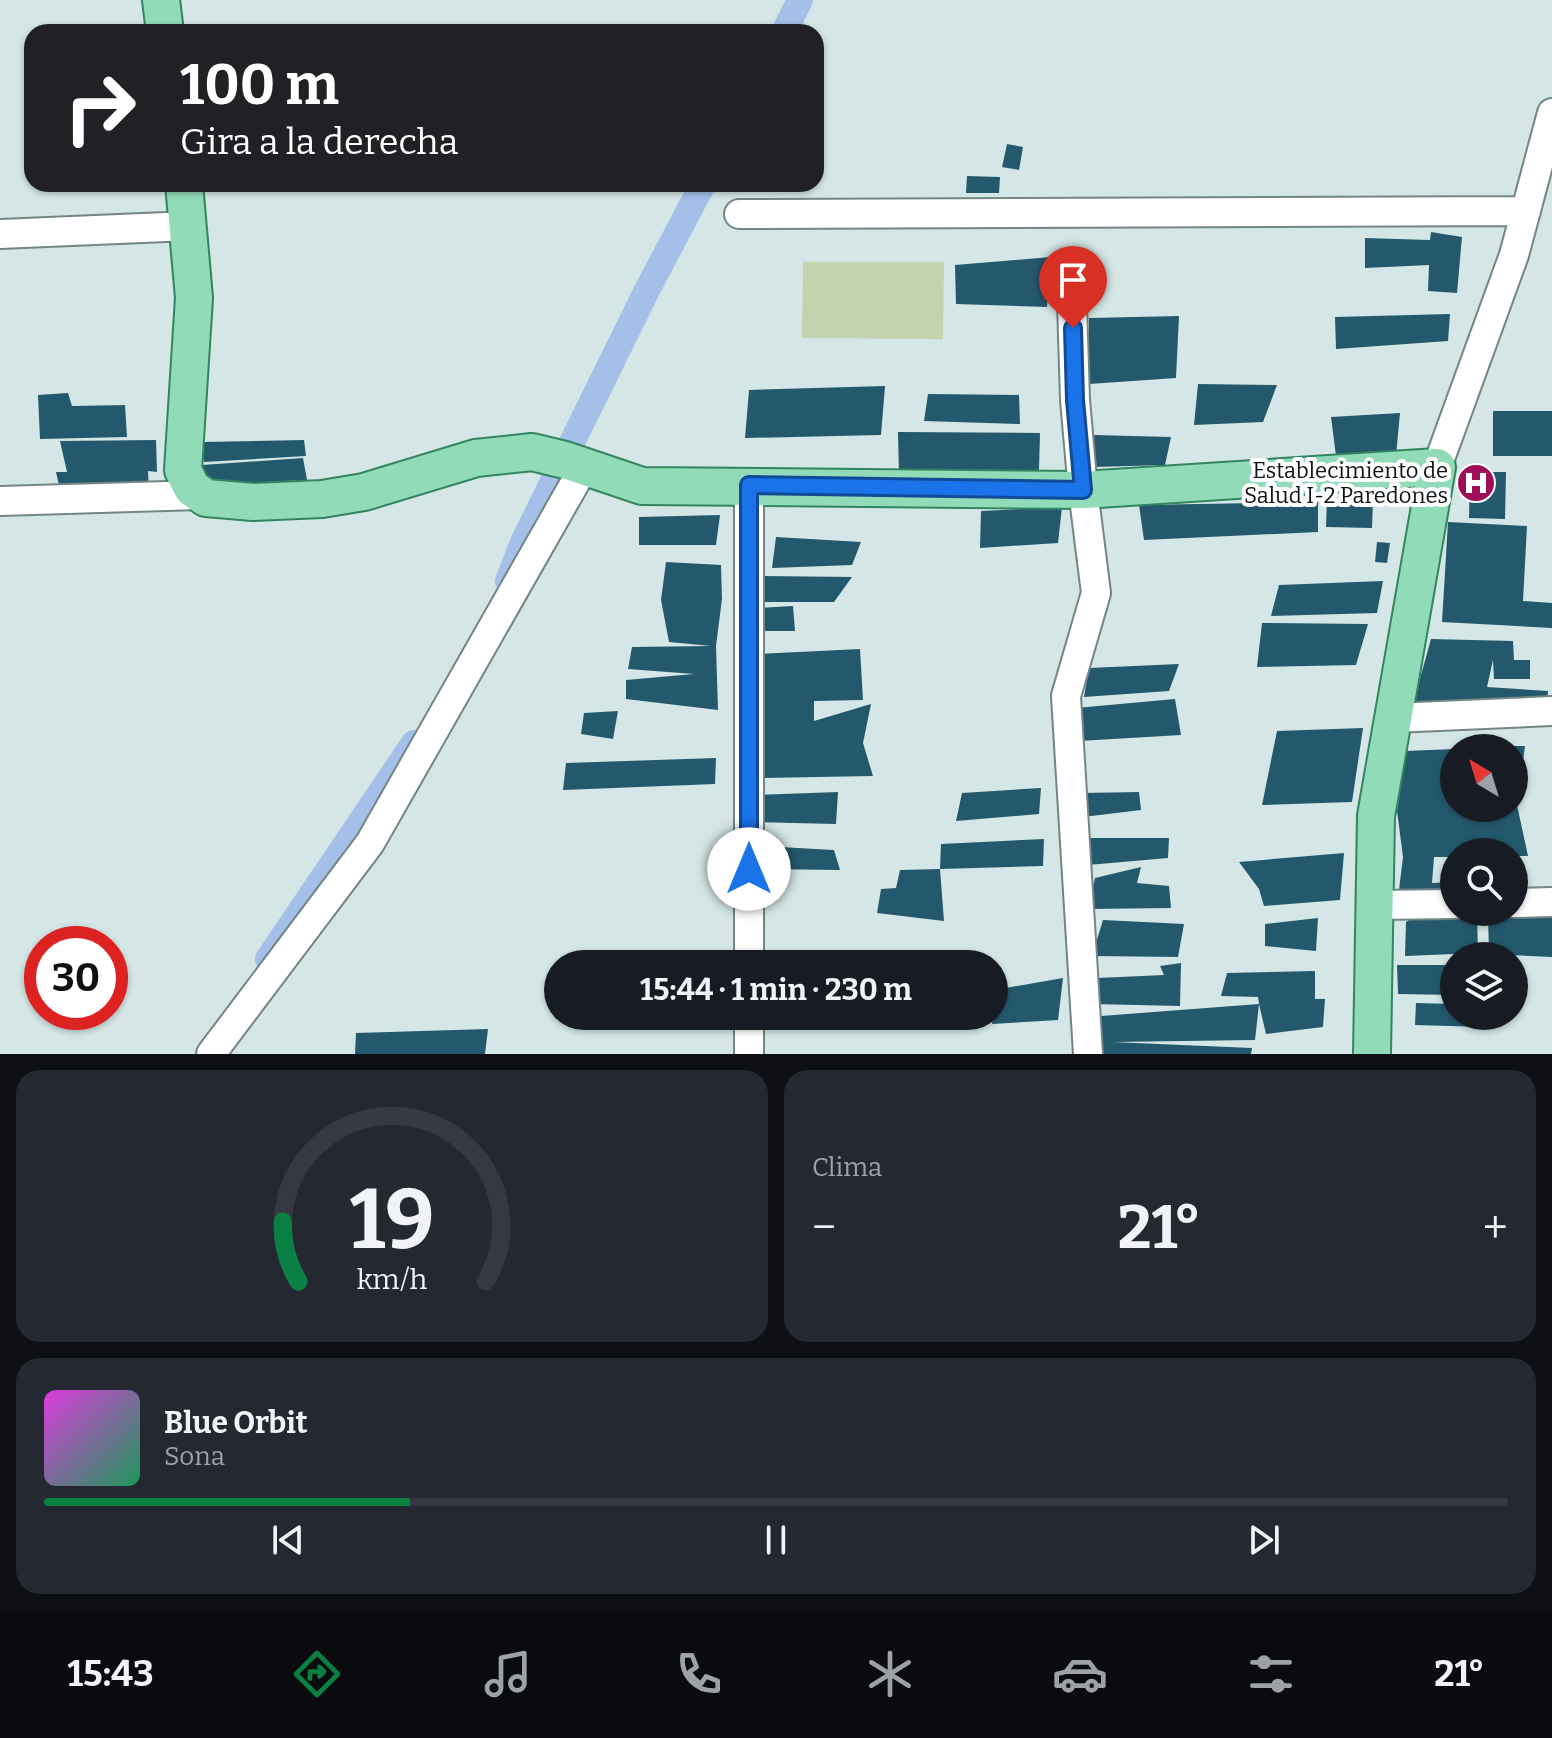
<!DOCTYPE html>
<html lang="es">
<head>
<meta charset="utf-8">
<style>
  :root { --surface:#171b24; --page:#242831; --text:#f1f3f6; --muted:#9ea1a6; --line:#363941; --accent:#0b8043 }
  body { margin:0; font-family:Bitter,serif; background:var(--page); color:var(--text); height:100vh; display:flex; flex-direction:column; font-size:30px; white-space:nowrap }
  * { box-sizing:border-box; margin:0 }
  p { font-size:26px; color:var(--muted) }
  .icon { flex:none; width:44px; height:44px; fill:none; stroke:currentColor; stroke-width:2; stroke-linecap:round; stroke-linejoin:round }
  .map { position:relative; height:1054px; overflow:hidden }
  .panel { display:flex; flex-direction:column; gap:16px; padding:16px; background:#0d0f14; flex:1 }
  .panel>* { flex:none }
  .hud { position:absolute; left:24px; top:24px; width:800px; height:168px; border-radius:24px; box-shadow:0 2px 6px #0004; background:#202124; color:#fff; overflow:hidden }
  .needle { width:52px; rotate:322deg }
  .tools { position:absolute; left:1440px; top:734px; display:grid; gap:16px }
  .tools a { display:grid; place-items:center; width:88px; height:88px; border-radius:50%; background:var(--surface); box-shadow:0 2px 6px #0004; font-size:40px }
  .speed { position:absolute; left:24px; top:926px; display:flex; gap:16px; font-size:40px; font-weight:700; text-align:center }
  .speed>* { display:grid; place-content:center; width:104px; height:104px; border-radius:50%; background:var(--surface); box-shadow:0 2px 6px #0004; line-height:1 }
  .speed .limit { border:12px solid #d22; background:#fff; color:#111 }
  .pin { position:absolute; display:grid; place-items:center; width:68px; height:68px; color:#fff; margin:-82px -34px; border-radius:50% 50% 50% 0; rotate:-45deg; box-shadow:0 0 8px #0007 }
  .pin .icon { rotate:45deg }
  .me { position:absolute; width:88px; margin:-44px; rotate:0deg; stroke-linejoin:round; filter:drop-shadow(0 0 6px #0008) }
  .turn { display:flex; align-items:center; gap:28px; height:168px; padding:0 24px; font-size:36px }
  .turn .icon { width:104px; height:104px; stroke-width:2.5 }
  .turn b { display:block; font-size:56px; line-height:68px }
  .big { font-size:60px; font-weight:700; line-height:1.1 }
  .panel .card { flex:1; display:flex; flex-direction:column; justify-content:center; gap:12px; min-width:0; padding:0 28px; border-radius:24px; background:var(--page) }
  .panel .dial { align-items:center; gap:0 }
  .dial svg { height:208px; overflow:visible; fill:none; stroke:var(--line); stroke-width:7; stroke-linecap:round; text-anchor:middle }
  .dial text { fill:var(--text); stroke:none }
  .song { display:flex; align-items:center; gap:24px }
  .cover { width:96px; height:96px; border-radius:12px; background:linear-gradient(135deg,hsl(300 70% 55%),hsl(150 70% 35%)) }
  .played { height:8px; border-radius:4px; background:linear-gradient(90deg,var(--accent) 25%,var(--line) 25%) }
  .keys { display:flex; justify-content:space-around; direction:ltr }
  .heat { display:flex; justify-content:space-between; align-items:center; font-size:44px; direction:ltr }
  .panel .tiles { flex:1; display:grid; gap:16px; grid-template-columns:1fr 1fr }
  .card:last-child { grid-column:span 2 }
  .trip { position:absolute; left:544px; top:950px; width:464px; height:80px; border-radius:40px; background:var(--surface); box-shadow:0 2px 6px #0004; font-weight:700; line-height:80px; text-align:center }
  .dock { display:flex; height:128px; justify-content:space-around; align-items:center; background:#090b0e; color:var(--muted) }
  .dock .icon { width:56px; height:56px }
  .dock .active { color:var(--accent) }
  .dock b { font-size:36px; color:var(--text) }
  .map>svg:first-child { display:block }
  .grass { fill:#c3d3ad }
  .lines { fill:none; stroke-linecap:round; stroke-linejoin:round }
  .canal { stroke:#a4bfe8; stroke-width:26 }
  .building { fill:#24596d }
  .minor-casing { stroke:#738584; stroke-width:32 }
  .major-casing { stroke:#33855f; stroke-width:40 }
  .minor { stroke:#fff; stroke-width:28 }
  .major { stroke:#91dbb8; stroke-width:36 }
  .route-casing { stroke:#114b97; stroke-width:20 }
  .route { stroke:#1a73e8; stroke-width:14 }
  .labels { text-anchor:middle; stroke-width:8; stroke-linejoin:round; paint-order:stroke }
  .poi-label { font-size:22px; fill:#0c1212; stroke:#fff; text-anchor:end }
</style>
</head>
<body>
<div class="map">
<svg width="1552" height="1054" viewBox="0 0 1552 1054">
  <rect width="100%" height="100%" fill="#d4e7e6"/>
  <path class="grass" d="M803,262H944L943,339L802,338Z"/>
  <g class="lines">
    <path class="canal" d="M784,32L800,0
      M508,581L524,540L647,290L703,184
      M268,959L414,743"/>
  </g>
  <path class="building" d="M1007,144L1023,147L1019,170L1002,167Z
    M967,176L1000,177L999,193H966Z
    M1431,232L1462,237L1457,293L1428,291L1429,265L1365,268V238L1430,240Z
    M1051,257L1047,307L956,304L955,265Z
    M1450,314L1448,341L1336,349L1335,317Z
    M1179,316L1176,378L1089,384V318Z
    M1198,384L1277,385L1263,422L1194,425Z
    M885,386L881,435L745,438L749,390Z
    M68,393L72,406L125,405L127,437L40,439L38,395Z
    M928,394L1019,395L1020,424L924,421Z
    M1493,411H1552V456H1493Z
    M1400,413L1396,456H1336L1331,417Z
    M898,432L1040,433L1039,470L899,476Z
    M1094,435L1171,437L1165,465L1094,467Z
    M156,440L157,472L148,471L149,491L60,490L56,472H67L60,441Z
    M304,440L306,456L204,462L201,442Z
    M303,458L307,480L207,485L202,465Z
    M1470,472H1506L1505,519L1469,518Z
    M1327,499L1373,501L1372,528L1326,527Z
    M1318,502V532L1144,540L1139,505Z
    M1062,507L1058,543L980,548L981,511Z
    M720,515L716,545H639V517Z
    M1448,522L1527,526L1523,601L1552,603V628L1442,622Z
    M776,537L861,542L852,565L772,568Z
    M1377,542L1390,543L1387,563L1375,562Z
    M666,562L721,565L722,599L716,646L718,710L626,699V680L694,674L628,669L632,647L711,646L669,642L661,600Z
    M758,576L852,577L834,602H750Z
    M1383,581L1377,613L1271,616L1279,585Z
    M793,606L795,631H754L755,608Z
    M1262,623L1368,624L1356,665L1257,667Z
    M1431,639L1513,641L1514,660H1530V679H1494L1493,660L1487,687L1548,691L1547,704H1413Z
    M860,649L863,700L814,701V721L871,704L863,743L873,776L762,778L757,654Z
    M1179,664L1169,691L1084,697L1089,668Z
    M1175,699L1181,735L1079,741L1076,708Z
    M618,711L613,739L581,734L584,713Z
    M1363,728L1352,802L1262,805L1277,731Z
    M1514,746H1525L1517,805L1528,856H1514V852H1454V857H1434L1432,883L1454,882V901L1398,898L1403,857L1397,811L1406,751L1454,749V808H1514Z
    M716,758L715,784L563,790L566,763Z
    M1041,788L1039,814L956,821L962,793Z
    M838,792L836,824L754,822L758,795Z
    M1139,792L1141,810L1083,817L1082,793Z
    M1088,838H1169L1168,858L1088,865Z
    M1044,839L1043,866L940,869L944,921L877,913L881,889L896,888L900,870L940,869L941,844Z
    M762,846L834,850L840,870L753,869Z
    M1344,853L1340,900L1264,906L1259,889L1239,862Z
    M1141,867L1137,883L1169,886L1171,908L1088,909L1095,878Z
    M1477,915L1478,953L1405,956L1406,922L1414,917Z
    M1488,915L1552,917V957L1489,954Z
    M1318,918L1316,951L1265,946V924Z
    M1103,920L1184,924L1178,957L1092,956Z
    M1181,963L1180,1006L1093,1004L1098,978L1164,975L1160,966Z
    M1397,965H1454V995L1398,994Z
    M1315,971V999H1325L1323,1027L1266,1034L1259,1004L1255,1040L1112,1042L1252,1048L1251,1054H1100L1098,1042L1101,1016L1259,1004L1258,997L1221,996L1227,973Z
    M1063,978L1058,1020L992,1024L994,990Z
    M1416,1003L1454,1004V1016H1486L1484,1027L1415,1025Z
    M488,1029L485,1054H355L356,1033Z"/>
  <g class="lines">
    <g class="minor-casing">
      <path id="minor" d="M739,214L1526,211
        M0,234L190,226
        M1072,303L1075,400L1083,490L1096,593L1066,696L1088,1054
        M1437,467L1514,255L1552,113
        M0,501L200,495
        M1393,718L1552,711
        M1514,903L1552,902
        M1375,905L1454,904
        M749,964V485
        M749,1016V1054
        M211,1054L370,843L584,467"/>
    </g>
    <g class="major-casing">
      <path id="major" d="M161,0L165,32
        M184,184L194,298L183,470L192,488L206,498L253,502L322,499L364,492L476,458L532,452L565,460L642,486L1083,490L1437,467L1376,816L1372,1054"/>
    </g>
    <use href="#minor" class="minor"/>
    <use href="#major" class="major"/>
  </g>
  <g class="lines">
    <g class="route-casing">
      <path id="route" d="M749,869V485L1083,490L1075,400L1073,328"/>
    </g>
    <use href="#route" class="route"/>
  </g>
  <defs>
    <g id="hospital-disc" transform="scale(2)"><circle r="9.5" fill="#9e0d58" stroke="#fff"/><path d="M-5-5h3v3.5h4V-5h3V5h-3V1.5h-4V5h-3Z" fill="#fff"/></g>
  </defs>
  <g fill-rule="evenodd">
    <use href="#hospital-disc" x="1476" y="483"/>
  </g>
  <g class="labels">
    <g class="poi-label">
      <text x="1448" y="478">Establecimiento de<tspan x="1448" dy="25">Salud I-2 Paredones</tspan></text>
    </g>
  </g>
</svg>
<div class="tools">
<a><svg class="needle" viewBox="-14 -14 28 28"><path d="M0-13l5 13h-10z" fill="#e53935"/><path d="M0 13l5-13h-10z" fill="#9ea1a6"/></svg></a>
<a><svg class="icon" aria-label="search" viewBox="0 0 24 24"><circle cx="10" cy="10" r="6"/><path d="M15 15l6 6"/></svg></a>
<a><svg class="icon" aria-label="layers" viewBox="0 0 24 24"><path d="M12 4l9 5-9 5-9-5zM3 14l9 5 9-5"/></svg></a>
</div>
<div class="speed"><div class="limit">30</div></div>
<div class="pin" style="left:1073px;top:328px;background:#d93025"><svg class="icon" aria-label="arrive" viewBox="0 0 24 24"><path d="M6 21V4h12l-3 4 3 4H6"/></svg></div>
<svg class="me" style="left:749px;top:869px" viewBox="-20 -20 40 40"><circle r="19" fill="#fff"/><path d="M0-13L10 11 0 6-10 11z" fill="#1a73e8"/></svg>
<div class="trip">15:44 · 1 min · 230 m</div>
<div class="hud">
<div class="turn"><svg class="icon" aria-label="right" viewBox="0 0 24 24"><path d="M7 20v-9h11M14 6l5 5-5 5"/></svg><div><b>100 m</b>Gira a la derecha</div></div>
</div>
</div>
<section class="panel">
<div class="tiles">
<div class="card dial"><svg viewBox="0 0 100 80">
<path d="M14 69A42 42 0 1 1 86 69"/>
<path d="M14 69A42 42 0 0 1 8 46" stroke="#0b8043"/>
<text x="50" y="56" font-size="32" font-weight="700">19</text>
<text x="50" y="72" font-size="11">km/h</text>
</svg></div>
<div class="card"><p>Clima</p>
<div class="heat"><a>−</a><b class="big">21°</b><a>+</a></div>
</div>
<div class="card">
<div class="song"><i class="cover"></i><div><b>Blue Orbit</b><p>Sona</p></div></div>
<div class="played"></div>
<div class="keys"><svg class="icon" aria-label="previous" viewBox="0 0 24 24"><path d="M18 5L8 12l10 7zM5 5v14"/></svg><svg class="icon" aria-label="pause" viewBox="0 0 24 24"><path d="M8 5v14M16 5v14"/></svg><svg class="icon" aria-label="next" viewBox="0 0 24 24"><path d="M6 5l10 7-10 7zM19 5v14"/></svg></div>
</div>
</div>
</section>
<nav class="dock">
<b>15:43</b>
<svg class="icon active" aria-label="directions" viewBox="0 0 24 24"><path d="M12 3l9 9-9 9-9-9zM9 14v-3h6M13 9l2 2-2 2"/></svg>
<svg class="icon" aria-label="music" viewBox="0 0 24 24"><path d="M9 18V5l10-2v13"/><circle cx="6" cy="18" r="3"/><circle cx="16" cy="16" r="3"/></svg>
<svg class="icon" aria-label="phone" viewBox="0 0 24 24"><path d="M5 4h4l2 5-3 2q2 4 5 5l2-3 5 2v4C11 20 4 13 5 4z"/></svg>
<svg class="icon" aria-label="climate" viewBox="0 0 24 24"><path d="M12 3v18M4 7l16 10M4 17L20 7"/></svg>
<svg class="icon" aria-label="car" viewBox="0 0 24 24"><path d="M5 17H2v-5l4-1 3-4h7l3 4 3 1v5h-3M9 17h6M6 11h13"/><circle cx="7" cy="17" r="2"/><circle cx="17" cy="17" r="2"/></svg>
<svg class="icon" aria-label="filters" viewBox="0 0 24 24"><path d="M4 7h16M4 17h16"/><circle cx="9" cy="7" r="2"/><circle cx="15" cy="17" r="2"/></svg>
<b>21°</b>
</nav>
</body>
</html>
